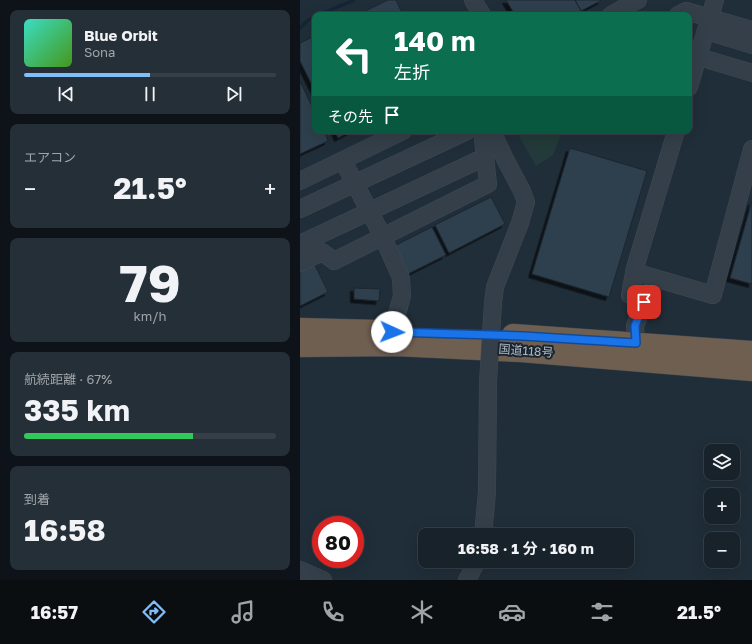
<!DOCTYPE html>
<html lang="ja">
<head>
<meta charset="utf-8">
<style>
  :root { --surface:#18222b; --page:#252f37; --text:#f1f3f6; --muted:#9fa4a9; --line:#363f47; --accent:#80bef9 }
  body { margin:0; font-family:"Golos Text","Noto Sans JP",sans-serif; background:var(--page); color:var(--text); height:100vh; display:flex; flex-direction:column; font-size:15px; white-space:nowrap }
  * { box-sizing:border-box; margin:0 }
  p { font-size:13px; color:var(--muted) }
  .icon { flex:none; width:22px; height:22px; fill:none; stroke:currentColor; stroke-width:2; stroke-linecap:round; stroke-linejoin:round }
  .map { position:relative; flex:1; overflow:hidden }
  .drawer { display:flex; flex-direction:column; gap:10px; padding:10px; background:#0d1318; width:300px }
  .drawer>* { flex:none }
  .hud { position:absolute; left:12px; top:12px; width:380px; height:122px; border-radius:8px; box-shadow:0 4px 16px #0002,0 0 0 1px var(--line); background:#0b6e4f; color:#fff; overflow:hidden }
  .fabs { position:absolute; left:404px; top:444px; display:grid; gap:8px }
  .fabs a { display:grid; place-items:center; width:36px; height:36px; border-radius:8px; background:var(--surface); box-shadow:0 4px 16px #0002,0 0 0 1px var(--line); font-size:20px }
  .speed { position:absolute; left:12px; top:516px; display:flex; gap:8px; font-size:20px; font-weight:700; text-align:center }
  .speed>* { display:grid; place-content:center; width:52px; height:52px; border-radius:50%; background:var(--surface); box-shadow:0 4px 16px #0002,0 0 0 1px var(--line); line-height:1 }
  .speed .limit { border:6px solid #d22; background:#fff; color:#111 }
  .pin { position:absolute; display:grid; place-items:center; width:34px; height:34px; color:#fff; margin:-17px; border-radius:8px; box-shadow:0 2px 6px #0006 }
  .me { position:absolute; width:44px; margin:-22px; rotate:92deg; stroke-linejoin:round; filter:drop-shadow(0 0 3px #0008) }
  .turn { display:flex; align-items:center; gap:14px; height:84px; padding:0 16px; font-size:18px }
  .turn .icon { width:52px; height:52px; stroke-width:2.5 }
  .turn b { display:block; font-size:28px; line-height:34px }
  .then { display:flex; align-items:center; height:38px; padding:0 16px; background:#0003; gap:8px; font-size:15px }
  .big { font-size:30px; font-weight:700; line-height:1.1 }
  .drawer .tile { flex:1; display:flex; flex-direction:column; justify-content:center; gap:6px; min-width:0; padding:0 14px; border-radius:8px; background:var(--page) }
  .drawer .dial { align-items:center; gap:0 }
  .dial b { font-size:52px; line-height:1 }
  .song { display:flex; align-items:center; gap:12px }
  .cover { width:48px; height:48px; border-radius:6px; background:linear-gradient(135deg,hsl(170 70% 55%),hsl(100 70% 35%)) }
  .played { height:4px; border-radius:2px; background:linear-gradient(90deg,var(--accent) 50%,var(--line) 50%) }
  .keys { display:flex; justify-content:space-around; direction:ltr }
  .heat { display:flex; justify-content:space-between; align-items:center; font-size:22px; direction:ltr }
  .charge { height:6px; border-radius:3px; background:linear-gradient(90deg,#34c759 67%,var(--line) 0) }
  .trip { position:absolute; left:118px; top:528px; width:216px; height:40px; border-radius:8px; background:var(--surface); box-shadow:0 4px 16px #0002,0 0 0 1px var(--line); font-weight:700; line-height:40px; text-align:center }
  .menu { display:flex; height:64px; justify-content:space-around; align-items:center; background:#0a0e11; color:var(--muted) }
  .menu .icon { width:28px; height:28px }
  .menu .active { color:var(--accent) }
  .menu b { font-size:18px; color:var(--text) }
  main { display:flex; flex:1; min-height:0 }
  .map>svg:first-child { display:block }
  .green { fill:#223a39 }
  .lines { fill:none; stroke-linecap:round; stroke-linejoin:round }
  .stream { stroke:#142636; stroke-width:3.5 }
  .building { fill:#2f404d; stroke:#1c2630; filter:url(#shadow) }
  .minor-casing { stroke:#404b56; stroke-width:18 }
  .highway-casing { stroke:#3f4a54; stroke-width:23 }
  .minor { stroke:#343f49; stroke-width:17 }
  .highway { stroke:#6f5f51; stroke-width:22 }
  .minor-bridge-casing { stroke:#404b56; stroke-width:18; stroke-linecap:butt }
  .minor-bridge { stroke:#343f49; stroke-width:17 }
  .route-casing { stroke:#114b97; stroke-width:10 }
  .route { stroke:#1a73e8; stroke-width:7 }
  .labels { text-anchor:middle; stroke-width:4; stroke-linejoin:round; paint-order:stroke }
  .street-label { font-size:12px; fill:#afbac6; stroke:#1a242e }
</style>
</head>
<body>
<main>
<section class="drawer">
<div class="tile">
<div class="song"><i class="cover"></i><div><b>Blue Orbit</b><p>Sona</p></div></div>
<div class="played"></div>
<div class="keys"><svg class="icon" aria-label="previous" viewBox="0 0 24 24"><path d="M18 5L8 12l10 7zM5 5v14"/></svg><svg class="icon" aria-label="pause" viewBox="0 0 24 24"><path d="M8 5v14M16 5v14"/></svg><svg class="icon" aria-label="next" viewBox="0 0 24 24"><path d="M6 5l10 7-10 7zM19 5v14"/></svg></div>
</div>
<div class="tile"><p>エアコン</p>
<div class="heat"><a>−</a><b class="big">21.5°</b><a>+</a></div>
</div>
<div class="tile dial"><b>79</b><p>km/h</p></div>
<div class="tile"><p>航続距離 · 67%</p><b class="big">335 km</b><div class="charge"></div></div>
<div class="tile"><p>到着</p><b class="big">16:58</b></div>
</section>
<div class="map">
<svg width="452" height="580" viewBox="0 0 452 580">
  <defs>
    <filter id="shadow"><feDropShadow dx="-3.5" dy="3.5" stdDeviation="0" flood-color="#0009"/></filter>
  </defs>
  <rect width="100%" height="100%" fill="#202e39"/>
  <path class="green" d="M219,131H262L253,155L236,166L220,138Z"/>
  <g class="lines">
    <path class="stream" d="M19,15L54,0
      M0,28L8,20L15,17"/>
  </g>
  <path class="building" d="M88,0H96L103,15H57Z
    M206,0H275L281,11L274,15H215Z
    M275,0H302L281,11Z
    M15,36V91L0,61V43Z
    M0,81L15,113V131H24L28,141L0,154Z
    M35,131H51L38,138Z
    M270,148L347,171L309,297L232,274Z
    M191,197L205,224L149,253L135,225Z
    M452,201V284L430,278Z
    M132,227L146,255L104,276L90,248Z
    M13,261L28,292L0,306V267Z
    M54,288L80,289L79,301L54,299Z"/>
  <g class="lines">
    <g class="minor-casing">
      <path id="minor" d="M173,0L182,15
        M311,15L338,0
        M378,15L386,11L452,30
        M406,31L452,45
        M389,54L452,73
        M389,87L415,0
        M43,161L83,237L101,278L102,296L92,332
        M0,181L103,131
        M0,209L167,131
        M0,244L185,157L182,131
        M0,263L22,252L34,261L188,184L185,157
        M334,272L413,295L452,149
        M193,303L195,287L220,223L226,202L222,191L206,161L196,140L194,131
        M336,343L335,326L344,302L330,295L335,268L376,131
        M183,535L187,492L188,382
        M0,570L23,580
        M167,580L177,561"/>
    </g>
    <g class="highway-casing">
      <path id="highway" d="M0,329L77,331
        M213,335L452,352
        M0,346L96,345L221,351L452,370"/>
    </g>
    <use href="#minor" class="minor"/>
    <use href="#highway" class="highway"/>
    <g class="minor-bridge-casing">
      <path id="minor-bridge" d="M188,382L193,303"/>
    </g>
    <use href="#minor-bridge" class="minor-bridge"/>
  </g>
  <g class="lines">
    <g class="route-casing">
      <path id="route" d="M92,332L223,336L336,343L335,326L344,302"/>
    </g>
    <use href="#route" class="route"/>
  </g>
  <g class="labels">
    <g class="street-label">
      <text transform="translate(226 351) rotate(4)" y="4">国道118号</text>
    </g>
  </g>
</svg>
<div class="fabs">
<a><svg class="icon" aria-label="layers" viewBox="0 0 24 24"><path d="M12 4l9 5-9 5-9-5zM3 14l9 5 9-5"/></svg></a>
<a>+</a>
<a>−</a>
</div>
<div class="speed"><div class="limit">80</div></div>
<div class="pin" style="left:344px;top:302px;background:#d93025"><svg class="icon" aria-label="arrive" viewBox="0 0 24 24"><path d="M6 21V4h12l-3 4 3 4H6"/></svg></div>
<svg class="me" style="left:92px;top:332px" viewBox="-20 -20 40 40"><circle r="19" fill="#fff"/><path d="M0-13L10 11 0 6-10 11z" fill="#1a73e8"/></svg>
<div class="trip">16:58 · 1 分 · 160 m</div>
<div class="hud">
<div class="turn"><svg class="icon" aria-label="left" viewBox="0 0 24 24"><path d="M17 20v-9H6M10 6l-5 5 5 5"/></svg><div><b>140 m</b>左折</div></div>
<div class="then">その先<svg class="icon" aria-label="arrive" viewBox="0 0 24 24"><path d="M6 21V4h12l-3 4 3 4H6"/></svg></div>
</div>
</div>
</main>
<nav class="menu">
<b>16:57</b>
<svg class="icon active" aria-label="directions" viewBox="0 0 24 24"><path d="M12 3l9 9-9 9-9-9zM9 14v-3h6M13 9l2 2-2 2"/></svg>
<svg class="icon" aria-label="music" viewBox="0 0 24 24"><path d="M9 18V5l10-2v13"/><circle cx="6" cy="18" r="3"/><circle cx="16" cy="16" r="3"/></svg>
<svg class="icon" aria-label="phone" viewBox="0 0 24 24"><path d="M5 4h4l2 5-3 2q2 4 5 5l2-3 5 2v4C11 20 4 13 5 4z"/></svg>
<svg class="icon" aria-label="climate" viewBox="0 0 24 24"><path d="M12 3v18M4 7l16 10M4 17L20 7"/></svg>
<svg class="icon" aria-label="car" viewBox="0 0 24 24"><path d="M5 17H2v-5l4-1 3-4h7l3 4 3 1v5h-3M9 17h6M6 11h13"/><circle cx="7" cy="17" r="2"/><circle cx="17" cy="17" r="2"/></svg>
<svg class="icon" aria-label="filters" viewBox="0 0 24 24"><path d="M4 7h16M4 17h16"/><circle cx="9" cy="7" r="2"/><circle cx="15" cy="17" r="2"/></svg>
<b>21.5°</b>
</nav>
</body>
</html>
